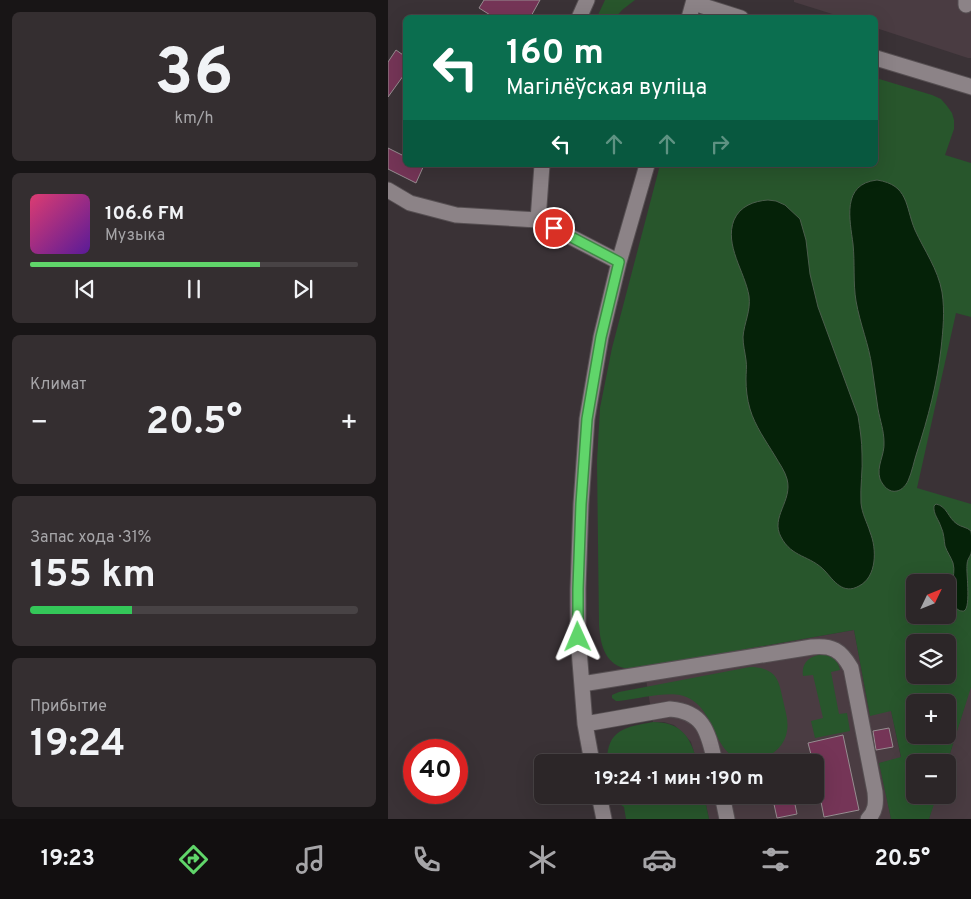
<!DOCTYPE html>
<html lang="ru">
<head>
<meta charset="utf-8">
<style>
  :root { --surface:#2c2628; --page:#342e30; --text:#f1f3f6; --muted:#a6a5a8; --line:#484345; --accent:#60d56a }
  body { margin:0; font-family:Overpass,sans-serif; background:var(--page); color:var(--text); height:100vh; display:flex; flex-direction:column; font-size:19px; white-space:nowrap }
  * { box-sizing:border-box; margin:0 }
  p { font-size:16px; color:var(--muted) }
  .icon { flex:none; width:28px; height:28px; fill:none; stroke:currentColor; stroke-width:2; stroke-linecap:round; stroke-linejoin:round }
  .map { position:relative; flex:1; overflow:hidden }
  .drawer { display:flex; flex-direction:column; gap:12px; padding:12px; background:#181516; width:388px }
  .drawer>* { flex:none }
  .top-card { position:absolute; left:15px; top:15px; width:475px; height:152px; border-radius:8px; box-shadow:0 5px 20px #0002,0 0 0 1px var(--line); background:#0b6e4f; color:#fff; overflow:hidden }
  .needle { width:32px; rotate:47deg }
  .tools { position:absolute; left:518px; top:574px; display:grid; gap:10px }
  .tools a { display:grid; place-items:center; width:50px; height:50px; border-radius:8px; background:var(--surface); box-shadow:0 5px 20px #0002,0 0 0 1px var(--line); font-size:25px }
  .speed { position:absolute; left:15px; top:739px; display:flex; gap:10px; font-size:25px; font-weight:700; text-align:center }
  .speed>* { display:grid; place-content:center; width:65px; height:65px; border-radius:50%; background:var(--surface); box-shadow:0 5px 20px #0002,0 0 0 1px var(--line); line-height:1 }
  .speed .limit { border:8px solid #d22; background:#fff; color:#111 }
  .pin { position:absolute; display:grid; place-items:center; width:42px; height:42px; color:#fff; margin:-21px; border:2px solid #fff; border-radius:50%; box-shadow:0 1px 5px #0007 }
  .me { position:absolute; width:55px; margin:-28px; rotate:359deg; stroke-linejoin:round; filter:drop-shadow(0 0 4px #0008) }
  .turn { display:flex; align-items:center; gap:18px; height:105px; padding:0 20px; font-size:22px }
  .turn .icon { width:65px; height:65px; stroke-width:2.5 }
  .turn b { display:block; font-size:35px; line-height:42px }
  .lanes { display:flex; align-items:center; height:48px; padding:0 20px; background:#0003; justify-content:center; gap:25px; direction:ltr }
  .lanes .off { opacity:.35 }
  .big { font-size:38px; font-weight:700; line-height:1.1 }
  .drawer .widget { flex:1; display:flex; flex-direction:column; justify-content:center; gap:8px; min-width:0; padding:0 18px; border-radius:8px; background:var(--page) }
  .drawer .dial { align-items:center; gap:0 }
  .dial b { font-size:65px; line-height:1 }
  .song { display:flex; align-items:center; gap:15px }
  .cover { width:60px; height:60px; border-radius:8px; background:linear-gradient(135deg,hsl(340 70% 55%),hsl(270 70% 35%)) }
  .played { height:5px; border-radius:2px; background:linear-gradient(90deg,var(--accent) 70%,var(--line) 70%) }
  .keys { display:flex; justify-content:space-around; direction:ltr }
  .heat { display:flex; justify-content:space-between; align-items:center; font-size:28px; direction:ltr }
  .charge { height:8px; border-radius:4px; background:linear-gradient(90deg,#34c759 31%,var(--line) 0) }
  .trip { position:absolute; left:146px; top:754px; width:290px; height:50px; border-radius:8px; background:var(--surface); box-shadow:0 5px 20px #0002,0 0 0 1px var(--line); font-weight:700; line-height:50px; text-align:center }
  .dock { display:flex; height:80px; justify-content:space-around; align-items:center; background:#120f10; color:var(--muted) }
  .dock .icon { width:35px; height:35px }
  .dock .current { color:var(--accent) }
  .dock b { font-size:22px; color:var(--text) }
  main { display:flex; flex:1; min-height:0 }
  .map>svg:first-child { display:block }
  .built { fill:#4a3c42 }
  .green { fill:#28562c; fill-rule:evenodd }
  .water { fill:#052208; stroke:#4b5d4c }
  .building { fill:#753557; stroke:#978d91 }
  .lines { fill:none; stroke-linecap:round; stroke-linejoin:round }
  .minor-casing { stroke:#564f52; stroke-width:17 }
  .minor { stroke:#8c8387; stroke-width:15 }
  .route-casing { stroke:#3e8a45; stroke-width:12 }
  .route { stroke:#60d56a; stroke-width:9 }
</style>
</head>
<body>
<main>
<section class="drawer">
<div class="widget dial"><b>36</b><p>km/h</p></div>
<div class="widget">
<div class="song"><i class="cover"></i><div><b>106.6 FM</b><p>Музыка</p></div></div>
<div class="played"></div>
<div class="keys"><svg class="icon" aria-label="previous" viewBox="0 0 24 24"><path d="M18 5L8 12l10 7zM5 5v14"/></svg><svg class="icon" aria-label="pause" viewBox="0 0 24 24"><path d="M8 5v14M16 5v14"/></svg><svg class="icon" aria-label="next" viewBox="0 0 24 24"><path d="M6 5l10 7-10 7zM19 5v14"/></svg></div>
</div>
<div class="widget"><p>Климат</p>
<div class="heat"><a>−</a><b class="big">20.5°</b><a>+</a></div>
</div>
<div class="widget"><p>Запас хода · 31%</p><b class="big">155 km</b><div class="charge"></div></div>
<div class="widget"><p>Прибытие</p><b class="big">19:24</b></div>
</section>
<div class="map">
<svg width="584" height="819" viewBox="0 0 584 819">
  <rect width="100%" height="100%" fill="#3a3236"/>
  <path class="built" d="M406,0H583V58H580L488,28V18L454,17L406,2Z
    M466,630L482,715L503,710L513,758L492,763L503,819H321L316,795H428V762H309L303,742L295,733L286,725L276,722H265L256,667Z
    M583,685V819H541L548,795H559V763Z"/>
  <path class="green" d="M217,0H247L234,10L228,17H209Z
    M488,78L544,95L553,99L559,106L564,113L566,120V129L557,155L583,163V317L568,313L529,488L583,504L584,684L559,763L526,762V795H549L541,819H503L491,763L513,757L503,711L482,716L466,630L256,667C250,667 242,669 236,668C216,663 212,642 211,625L209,461L212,408L224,348L272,165H488ZM526,582H559V615H526ZM526,642H559V675H526ZM526,702H559V735H526Z
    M435,654C444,656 450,660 452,670L443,672L451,714L459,713L462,731L427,738L423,721L435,718L425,675L415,676C413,662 422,656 435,654Z
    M362,667C371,667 380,669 386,675C392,682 393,692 395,700C397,710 401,721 399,731C397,746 383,758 368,760C320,766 334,705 292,695C277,692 247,699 231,701H228L224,698V695L231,692Z
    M265,722C293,722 303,737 309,762H219C219,729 238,727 265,722Z
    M227,795H316L321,819H238L236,807L230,803Z"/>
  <path class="water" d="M489,180C521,185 517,206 527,230C536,250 550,269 554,292C557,311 555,330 553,349C549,384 540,418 529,452C526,461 524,472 520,481C518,485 514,490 509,491C501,493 495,486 492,479C488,466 497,455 496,442C496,431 492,420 490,409C488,395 486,381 484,367C481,345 472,324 468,301C465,283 467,263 465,244C462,220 453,184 489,180Z
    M380,200L388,201L397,205L412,219L418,240L422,274L430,307L470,416C472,429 474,441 474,454C475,470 472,487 473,503C474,514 479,522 482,532C489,549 489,577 471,586C455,595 446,581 437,571C422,555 404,558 393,537C382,517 405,501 399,479C397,471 391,463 387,456C378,441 367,426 362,409C359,399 358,389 358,379C358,373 359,366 358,360C357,352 355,345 355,337C356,323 363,311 361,296C357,272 336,245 346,220C352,206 366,201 380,200Z
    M548,504C559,506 560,518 569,524C573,527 579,527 583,531C584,538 584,549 583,554C581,558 579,560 579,565C578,573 584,614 574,611C570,611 567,607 565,604C558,591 569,577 565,563C563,557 559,552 557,546C556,540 556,533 553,527C551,520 545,514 546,506Z"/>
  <path class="building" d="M96,0H152L142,18H107L91,8Z
    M8,50L18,57V72L0,97V62Z
    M0,148L18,157V165H36L28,183L0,169Z
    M501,728L505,747L488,750L485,731Z
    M455,735L471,810L436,817L428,776V762H425L420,743Z
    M384,795H405L409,814L389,818Z"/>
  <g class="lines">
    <g class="minor-casing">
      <path id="minor" d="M306,3L353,18
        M578,5V0
        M191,18L199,0
        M301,18L306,0
        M488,58L584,87
        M0,190L22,203L68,215L150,220L231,262
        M150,220L154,165
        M194,684L424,647C444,645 453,650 463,668L487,792C488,803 488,811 480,819
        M197,724L282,709C317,712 320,733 327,762
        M204,762L197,724L190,637V589L193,504L199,419L213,337L231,262L259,165
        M211,795L216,819
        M334,795L339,819"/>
    </g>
    <use href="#minor" class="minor"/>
  </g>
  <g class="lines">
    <g class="route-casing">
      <path id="route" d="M166,228L231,262L213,337L199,419L193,504L190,589V637"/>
    </g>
    <use href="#route" class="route"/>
  </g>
</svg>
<div class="tools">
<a><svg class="needle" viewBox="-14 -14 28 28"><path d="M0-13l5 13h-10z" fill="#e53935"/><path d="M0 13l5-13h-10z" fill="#a6a5a8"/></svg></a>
<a><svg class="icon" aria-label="layers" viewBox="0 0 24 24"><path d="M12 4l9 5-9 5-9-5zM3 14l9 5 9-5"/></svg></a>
<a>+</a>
<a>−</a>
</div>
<div class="speed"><div class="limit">40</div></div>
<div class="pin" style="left:166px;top:228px;background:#d93025"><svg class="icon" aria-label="arrive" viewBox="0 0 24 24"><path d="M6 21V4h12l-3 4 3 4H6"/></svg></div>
<svg class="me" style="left:190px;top:637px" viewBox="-20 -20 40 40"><path d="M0-17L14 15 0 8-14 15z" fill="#60d56a" stroke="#fff" stroke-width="4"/></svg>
<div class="trip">19:24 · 1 мин · 190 m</div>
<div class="top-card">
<div class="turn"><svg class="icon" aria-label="left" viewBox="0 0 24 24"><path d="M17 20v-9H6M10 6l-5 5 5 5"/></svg><div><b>160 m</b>Магілёўская вуліца</div></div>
<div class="lanes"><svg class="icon" aria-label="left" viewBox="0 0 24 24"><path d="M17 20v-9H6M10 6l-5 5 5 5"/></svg><svg class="icon off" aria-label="ahead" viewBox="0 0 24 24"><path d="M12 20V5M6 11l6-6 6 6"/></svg><svg class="icon off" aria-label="ahead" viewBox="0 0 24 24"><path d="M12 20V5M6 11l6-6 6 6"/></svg><svg class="icon off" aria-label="right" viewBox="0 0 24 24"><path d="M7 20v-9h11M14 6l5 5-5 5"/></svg></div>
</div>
</div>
</main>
<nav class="dock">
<b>19:23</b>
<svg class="icon current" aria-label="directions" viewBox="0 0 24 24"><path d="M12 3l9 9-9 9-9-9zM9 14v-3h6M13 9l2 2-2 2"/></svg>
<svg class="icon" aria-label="music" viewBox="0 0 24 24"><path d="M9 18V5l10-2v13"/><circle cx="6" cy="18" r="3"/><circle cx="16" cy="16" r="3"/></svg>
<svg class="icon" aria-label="phone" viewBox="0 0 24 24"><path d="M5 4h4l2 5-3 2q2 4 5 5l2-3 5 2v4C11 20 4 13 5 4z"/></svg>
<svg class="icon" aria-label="climate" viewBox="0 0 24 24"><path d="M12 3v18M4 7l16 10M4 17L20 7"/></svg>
<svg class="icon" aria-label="car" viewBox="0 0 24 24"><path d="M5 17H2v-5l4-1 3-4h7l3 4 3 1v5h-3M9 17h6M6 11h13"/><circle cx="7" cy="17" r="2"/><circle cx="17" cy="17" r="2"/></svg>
<svg class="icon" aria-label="filters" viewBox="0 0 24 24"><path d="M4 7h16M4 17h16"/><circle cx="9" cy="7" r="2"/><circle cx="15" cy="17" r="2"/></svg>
<b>20.5°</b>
</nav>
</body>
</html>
